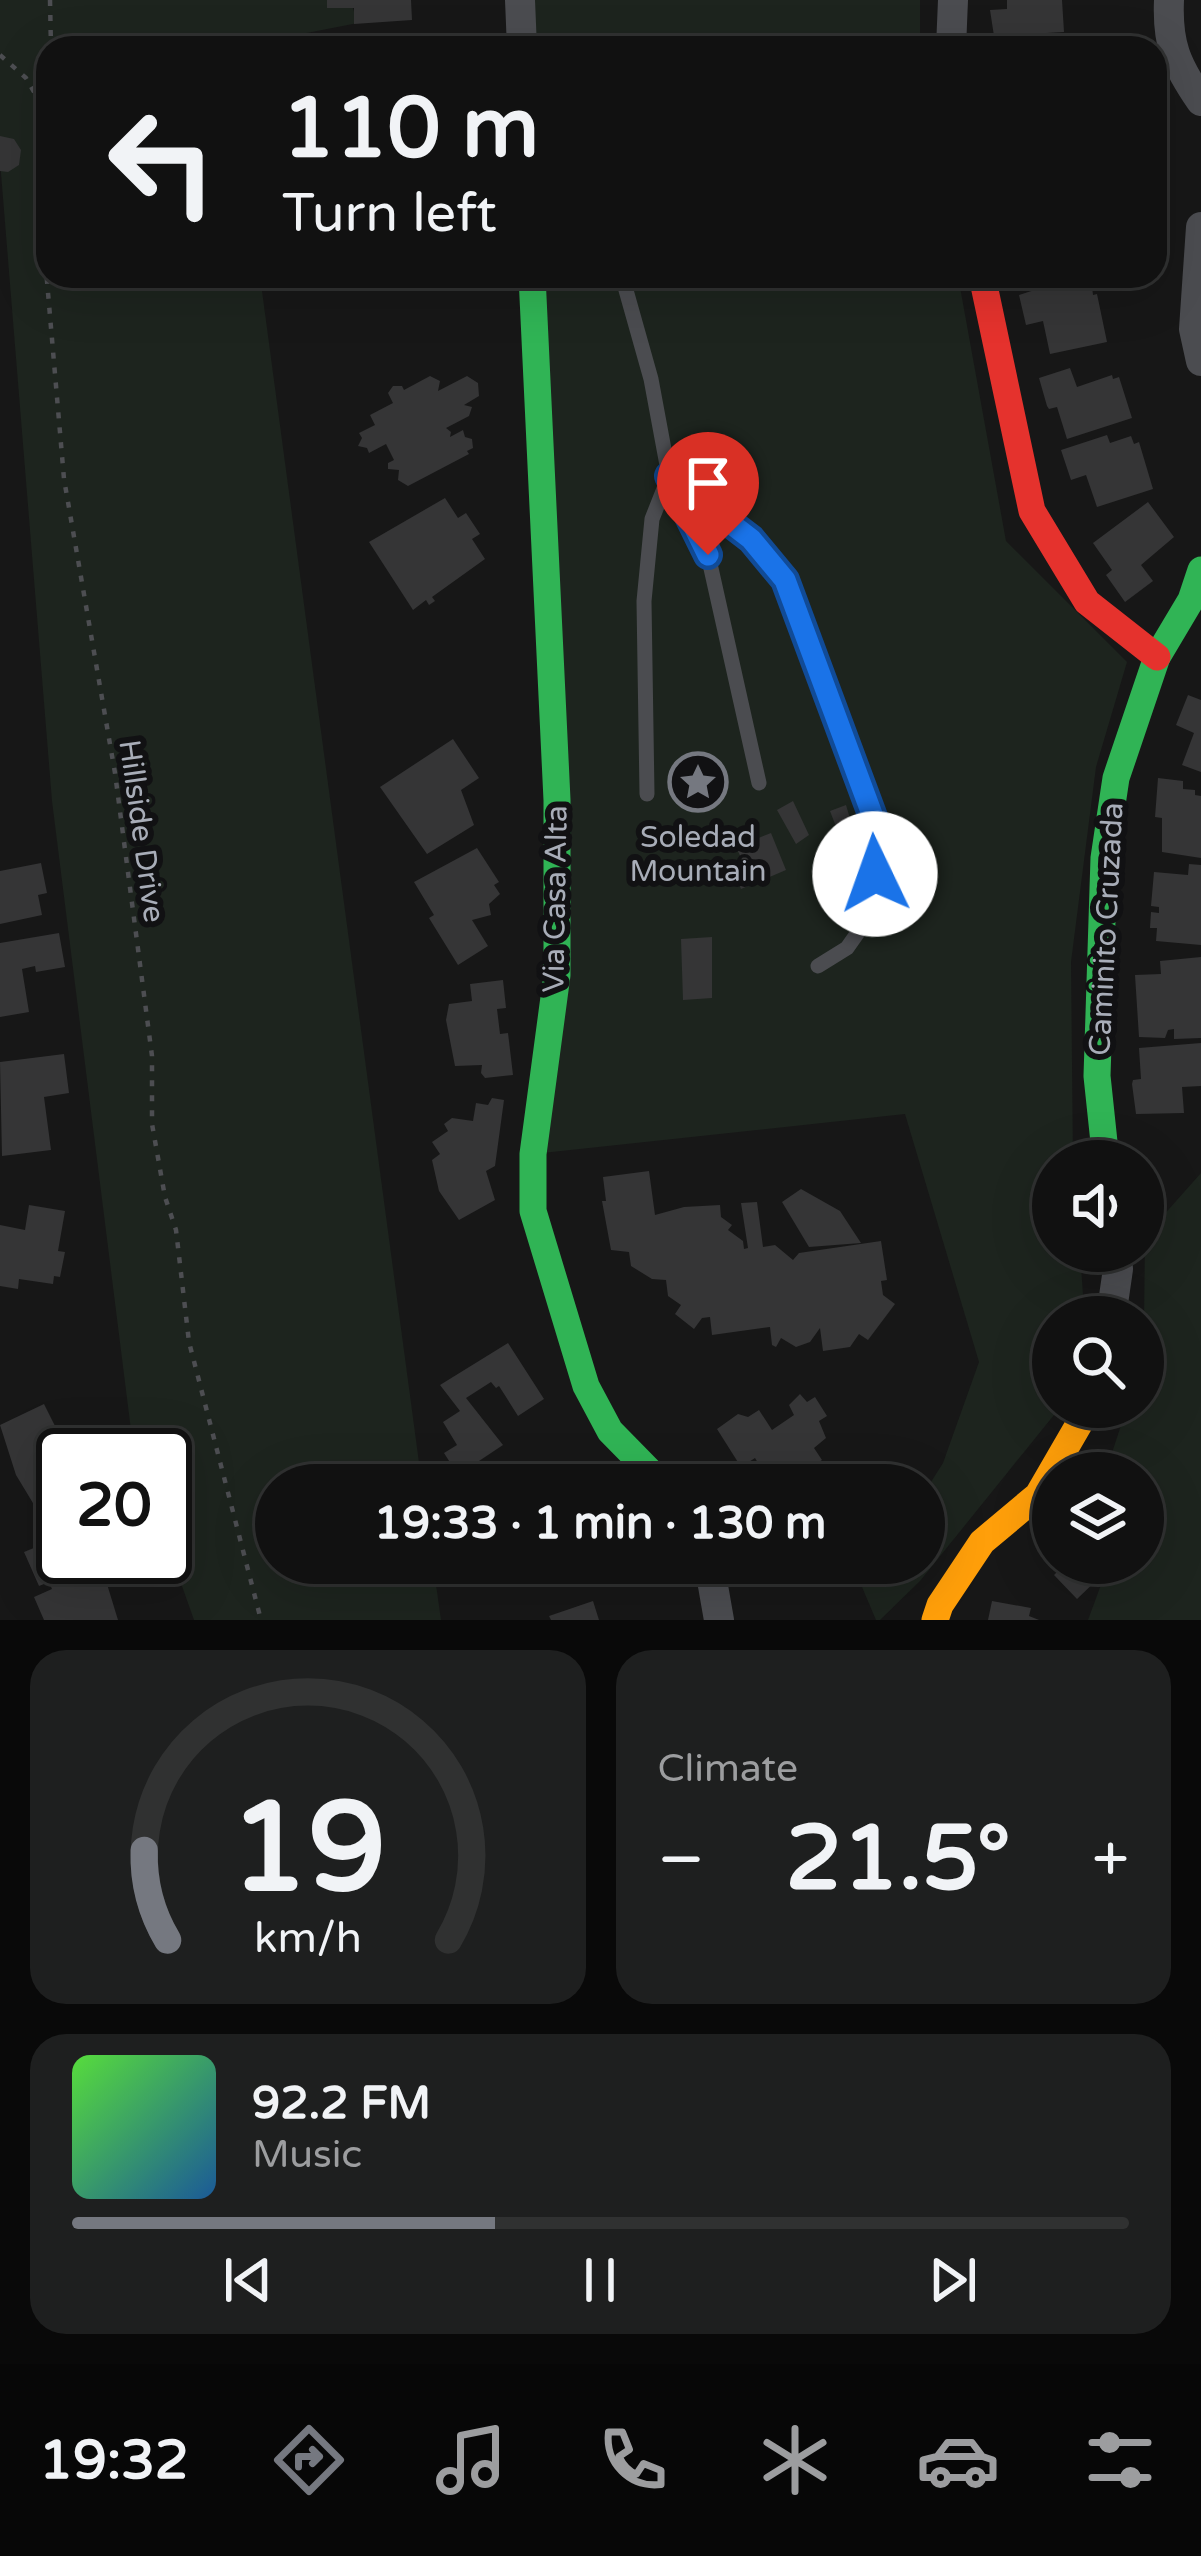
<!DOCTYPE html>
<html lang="en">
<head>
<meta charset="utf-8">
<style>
  :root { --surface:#111; --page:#1e1f1f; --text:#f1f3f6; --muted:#9c9d9f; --line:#303131; --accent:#757880 }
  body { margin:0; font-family:"Varela Round",sans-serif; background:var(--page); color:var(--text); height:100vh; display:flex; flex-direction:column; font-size:45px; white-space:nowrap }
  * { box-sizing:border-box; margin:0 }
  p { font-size:39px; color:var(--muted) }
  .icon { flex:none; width:66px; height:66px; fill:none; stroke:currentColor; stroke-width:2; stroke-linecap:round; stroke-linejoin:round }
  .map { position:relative; height:1620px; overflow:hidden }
  .sheet { display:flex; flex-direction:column; gap:30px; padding:30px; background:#090909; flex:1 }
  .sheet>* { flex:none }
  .banner { position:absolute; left:36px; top:36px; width:1131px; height:252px; border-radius:36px; box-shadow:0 12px 48px #0002,0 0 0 3px var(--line); background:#111; color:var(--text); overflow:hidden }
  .controls { position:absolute; left:1032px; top:1140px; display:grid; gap:24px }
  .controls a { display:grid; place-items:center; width:132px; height:132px; border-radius:50%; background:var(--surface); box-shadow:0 12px 48px #0002,0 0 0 3px var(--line); font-size:60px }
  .speed { position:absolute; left:36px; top:1428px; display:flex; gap:24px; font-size:60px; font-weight:700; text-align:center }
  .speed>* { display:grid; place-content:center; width:156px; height:156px; border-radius:50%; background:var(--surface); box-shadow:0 12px 48px #0002,0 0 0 3px var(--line); line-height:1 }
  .speed .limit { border:6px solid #111; border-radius:18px; background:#fff; color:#111 }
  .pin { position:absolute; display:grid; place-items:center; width:102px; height:102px; color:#fff; margin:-123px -51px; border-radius:50% 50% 50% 0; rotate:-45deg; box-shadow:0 0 12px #0007 }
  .pin .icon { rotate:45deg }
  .me { position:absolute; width:132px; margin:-66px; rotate:357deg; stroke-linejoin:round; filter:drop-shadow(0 0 9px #0008) }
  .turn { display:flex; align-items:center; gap:42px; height:252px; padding:0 48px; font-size:54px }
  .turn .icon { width:156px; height:156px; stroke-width:2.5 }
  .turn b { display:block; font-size:84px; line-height:102px }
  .big { font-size:90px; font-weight:800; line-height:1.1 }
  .sheet .tile { flex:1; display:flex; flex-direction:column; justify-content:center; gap:18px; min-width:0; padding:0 42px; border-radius:36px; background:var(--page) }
  .sheet .dial { align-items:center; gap:0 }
  .dial svg { height:312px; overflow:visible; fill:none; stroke:var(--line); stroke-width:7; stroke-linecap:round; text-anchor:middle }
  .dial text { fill:var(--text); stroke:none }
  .song { display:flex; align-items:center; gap:36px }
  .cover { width:144px; height:144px; border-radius:18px; background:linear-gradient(135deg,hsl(110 70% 55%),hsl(210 70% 35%)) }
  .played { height:12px; border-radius:6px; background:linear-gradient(90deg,var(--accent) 40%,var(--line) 40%) }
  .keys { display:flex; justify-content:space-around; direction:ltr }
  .heat { display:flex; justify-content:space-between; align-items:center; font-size:66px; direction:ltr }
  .sheet .tiles { flex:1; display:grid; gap:30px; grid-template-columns:1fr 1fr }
  .tile:last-child { grid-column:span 2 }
  .trip { position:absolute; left:255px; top:1464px; width:690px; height:120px; border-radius:60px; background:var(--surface); box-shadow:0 12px 48px #0002,0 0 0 3px var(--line); font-weight:800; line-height:120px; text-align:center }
  .dock { display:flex; height:192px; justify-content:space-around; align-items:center; background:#070707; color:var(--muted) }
  .dock .icon { width:84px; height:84px }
  .dock .selected { color:var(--accent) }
  .dock b { font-size:54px; color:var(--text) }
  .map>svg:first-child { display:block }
  .green { fill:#1d241e }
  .building { fill:#353536 }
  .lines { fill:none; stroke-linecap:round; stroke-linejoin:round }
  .path { stroke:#4d4e52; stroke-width:4.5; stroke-dasharray:6 9; stroke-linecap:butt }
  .lane { stroke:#4b4c50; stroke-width:15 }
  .street { stroke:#4b4c50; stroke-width:30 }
  .fast { stroke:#30b455; stroke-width:27 }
  .slow { stroke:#ff9f0a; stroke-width:27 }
  .jam { stroke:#e5322d; stroke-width:27 }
  .route-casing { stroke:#114b97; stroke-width:30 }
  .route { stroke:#1a73e8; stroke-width:21 }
  .labels { text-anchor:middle; stroke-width:12; stroke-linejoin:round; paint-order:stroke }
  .street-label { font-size:30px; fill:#a8adb8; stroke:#111113 }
  .poi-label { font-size:30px; fill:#a8adb8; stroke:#111113 }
</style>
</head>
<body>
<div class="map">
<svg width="1201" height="1620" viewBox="0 0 1201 1620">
  <rect width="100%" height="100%" fill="#171717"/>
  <path class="green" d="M0,0H350L358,23L230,48H48V276H260L422,1485H276V1563H433L441,1620H194L165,1538V1455H136L133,1446L52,801L0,161Z
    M530,0H920V48H532Z
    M538,276H958L1006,541L1127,662L1096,767L1071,962L1073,1161H1053V1251H1080L1084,1309L1082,1317H1053V1407H1059L1058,1410L920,1581L880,1620H876L862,1587L878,1563H924V1493L943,1463L979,1362L905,1114L533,1154L557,951Z
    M1201,1173V1620H1088L1109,1563H1143V1473L1106,1471L1127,1407H1143L1145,1236Z"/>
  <path class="building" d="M327,0H411L412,20L354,24V8H327Z
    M1007,0H1062L1064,32L994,36L990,10L1007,9Z
    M0,136L14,139L21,150L19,165L8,172L0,171Z
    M1078,276H1083L1086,289L1092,287L1093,295L1097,294L1107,342L1050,354L1043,321L1026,325L1019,295Z
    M1070,368L1077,387L1112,375L1113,379L1119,377L1132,418L1067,439L1057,407L1049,409L1047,406L1039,378Z
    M430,376L440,381L438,391L467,376L478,383L479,396L464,405L472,407L469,416L446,428L451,432L450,437L463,430L465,437L472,439L473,448L467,451L469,454L408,486L398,480L399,470L388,469V463L394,460L386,444L369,453L367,448L358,446L362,438L359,433L375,425L370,415L393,403L388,393L393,386H402L404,390Z
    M1107,435L1110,443L1131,436L1134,444L1139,442L1153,489L1097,507L1086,475L1071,480L1061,450Z
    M445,498L458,518L466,513L480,534L472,539L485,559L432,597L435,601L429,605L426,600L413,610L369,542Z
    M1148,502L1174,537L1141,565L1153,581L1125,602L1106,575L1112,570L1093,543Z
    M1188,695L1201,700V772L1182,765L1194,733L1176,725Z
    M453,739L479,778L461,790L474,825L427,854L380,787Z
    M1158,778L1183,781V789L1195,790V795L1201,796V858L1162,852V818L1155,817Z
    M793,801L809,835L796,844L777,810Z
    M846,805L854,832L840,837L830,811Z
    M771,833L786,870L741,889L733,868L744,864L736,847Z
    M477,848L499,882L494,885L500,894L489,904L491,915L472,920L488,946L458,965L429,918L434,915L414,882Z
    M41,863L47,893L38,895L42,915L0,924V871Z
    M1189,864L1201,865V945L1156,941L1157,928H1150L1151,912L1159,913V907L1151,906L1154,872L1188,875Z
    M59,933L65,967L36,972L35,966L22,969L29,1012L0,1017V943Z
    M712,937V998L683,1000L681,939Z
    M1201,957V1038L1174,1039V1029L1168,1030L1165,1038L1139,1037L1135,975L1161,974L1160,961Z
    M503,980L506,1008L497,1009L500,1034L508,1033L513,1075L485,1078L481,1073L482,1065L455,1066L446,1020L449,1004L472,1001L470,984Z
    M1201,1043V1086L1182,1087L1184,1113L1136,1114L1132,1084L1133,1080L1141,1079L1139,1048Z
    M64,1054L69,1093L44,1097L51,1150L2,1156L0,1062Z
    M492,1098L504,1100L495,1166L486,1171L495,1200L459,1220L439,1191L432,1160L440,1154L432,1142L448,1131L444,1124L452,1118L473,1121L476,1103L488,1105Z
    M649,1171L655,1215L684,1207L720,1205L721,1217L732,1225L728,1230L743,1241L744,1249L748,1248L741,1203L757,1202L763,1247L775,1245L793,1260L799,1253L881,1241L887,1280L881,1281L883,1295L895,1304L868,1340L859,1334L850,1347L823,1351L820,1328L810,1342L796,1347L781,1338L776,1347L772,1345L770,1327L712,1335L710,1317L702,1318L694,1329L675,1314L681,1305L668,1296L666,1280L652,1279L631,1266L629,1252L611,1250L602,1201H606L603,1177Z
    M801,1189L840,1211L861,1243L809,1247L782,1202Z
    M29,1205L65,1211L58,1251L65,1252L60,1277L54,1276L53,1284L19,1279L18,1289L0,1286V1225L25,1230Z
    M508,1343L544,1399L518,1416L499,1386L496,1388L491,1382L466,1398L503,1445L479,1461L480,1464L469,1467L461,1472L469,1485H441L458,1475L444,1453L457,1445L443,1422L460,1411L440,1385Z
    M800,1394L807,1402L815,1397L827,1416L819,1421L826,1438L814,1448L822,1460L783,1485H766L762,1478L766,1476L755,1458L741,1467L717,1429L738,1414L748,1417L759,1410L772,1430L794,1415L789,1405Z
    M44,1404L55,1426L49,1429L63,1458V1501L39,1513L16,1475L0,1425Z
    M1053,1530V1562L1037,1545Z
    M63,1536V1557H93L100,1573L103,1571L118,1620H44L34,1597L52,1589L49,1582L39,1586L24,1552Z
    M542,1563H603L597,1570L589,1563L573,1581L560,1570L551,1572Z
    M1054,1563H1089L1101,1576L1077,1599L1054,1575L1060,1569Z
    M593,1601L599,1620H551L549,1616Z
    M992,1601L1031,1608L1029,1616L1039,1620H988Z"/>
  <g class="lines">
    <path class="path" d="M50,0L51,48
      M0,55L26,78L45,111L41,211L64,479L115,773L152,1056V1124L165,1197L176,1230L189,1342L261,1620
      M45,111L48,85"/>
    <path class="lane" d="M622,276L651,379L669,476L652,519L644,601L647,794
      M759,783L708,555L669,476L751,539L785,580L879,834L871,914L847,948L818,966"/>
    <path class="street" d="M520,0L522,48
      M1169,0C1167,44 1176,65 1201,101
      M951,48L953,0
      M1201,227L1194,329L1201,361
      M1111,1317L1118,1269L1116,1251
      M709,1563L719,1620"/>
    <path class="fast" d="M532,276L557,800V975L533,1154V1211L586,1386L610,1431L663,1485
      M1106,1161L1097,1076L1104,858L1116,778L1157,657L1191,600L1201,570"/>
    <path class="slow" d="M935,1620L940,1605L982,1542L1038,1495L1089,1407"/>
    <path class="jam" d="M982,276L1032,511L1087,602L1157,657"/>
  </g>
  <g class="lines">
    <g class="route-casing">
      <path id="route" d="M708,555L669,476L751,539L785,580L879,833L875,874"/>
    </g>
    <use href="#route" class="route"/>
  </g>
  <defs>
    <g id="sight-ring" transform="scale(3)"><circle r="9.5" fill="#111113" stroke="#757880" stroke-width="1.5"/><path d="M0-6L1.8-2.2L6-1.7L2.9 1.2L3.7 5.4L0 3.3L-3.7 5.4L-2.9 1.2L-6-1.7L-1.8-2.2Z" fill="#757880"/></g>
  </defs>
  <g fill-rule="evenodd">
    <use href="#sight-ring" x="698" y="782"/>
  </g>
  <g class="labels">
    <g class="street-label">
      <text transform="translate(142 831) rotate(82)" y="10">Hillside Drive</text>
      <text transform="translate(555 899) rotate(-89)" y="10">Via Casa Alta</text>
      <text transform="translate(1106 929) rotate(-87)" y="10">Caminito Cruzada</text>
    </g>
    <g class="poi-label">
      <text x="698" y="847">Soledad<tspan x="698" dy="34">Mountain</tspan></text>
    </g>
  </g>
</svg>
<div class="controls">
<a><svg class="icon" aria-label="sound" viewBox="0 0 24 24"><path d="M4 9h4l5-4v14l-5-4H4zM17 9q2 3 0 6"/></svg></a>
<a><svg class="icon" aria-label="search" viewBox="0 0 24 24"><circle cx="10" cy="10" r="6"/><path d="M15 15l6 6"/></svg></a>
<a><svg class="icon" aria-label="layers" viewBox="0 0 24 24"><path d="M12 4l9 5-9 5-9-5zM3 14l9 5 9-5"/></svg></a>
</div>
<div class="speed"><div class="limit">20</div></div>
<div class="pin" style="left:708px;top:555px;background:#d93025"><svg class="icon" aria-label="arrive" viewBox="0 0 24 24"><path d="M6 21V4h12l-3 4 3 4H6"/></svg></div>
<svg class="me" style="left:875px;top:874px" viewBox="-20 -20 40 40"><circle r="19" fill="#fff"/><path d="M0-13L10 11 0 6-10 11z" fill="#1a73e8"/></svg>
<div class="trip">19:33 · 1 min · 130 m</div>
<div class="banner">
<div class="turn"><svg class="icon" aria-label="left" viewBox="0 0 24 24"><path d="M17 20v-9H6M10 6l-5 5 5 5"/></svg><div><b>110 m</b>Turn left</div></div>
</div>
</div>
<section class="sheet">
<div class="tiles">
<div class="tile dial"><svg viewBox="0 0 100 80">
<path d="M14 69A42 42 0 1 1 86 69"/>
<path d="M14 69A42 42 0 0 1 8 46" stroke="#757880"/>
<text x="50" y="56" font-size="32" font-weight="700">19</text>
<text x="50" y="72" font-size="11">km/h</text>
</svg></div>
<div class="tile"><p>Climate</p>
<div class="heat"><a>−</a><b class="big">21.5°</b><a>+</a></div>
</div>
<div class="tile">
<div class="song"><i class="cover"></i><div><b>92.2 FM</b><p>Music</p></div></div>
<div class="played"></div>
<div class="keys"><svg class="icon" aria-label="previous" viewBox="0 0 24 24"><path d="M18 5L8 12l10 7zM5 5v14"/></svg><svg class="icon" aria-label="pause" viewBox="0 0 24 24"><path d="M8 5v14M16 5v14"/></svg><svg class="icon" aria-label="next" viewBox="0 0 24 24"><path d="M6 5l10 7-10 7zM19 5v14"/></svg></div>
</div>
</div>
</section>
<nav class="dock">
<b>19:32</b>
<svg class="icon selected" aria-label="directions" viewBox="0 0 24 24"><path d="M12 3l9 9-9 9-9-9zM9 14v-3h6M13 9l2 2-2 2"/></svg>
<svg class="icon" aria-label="music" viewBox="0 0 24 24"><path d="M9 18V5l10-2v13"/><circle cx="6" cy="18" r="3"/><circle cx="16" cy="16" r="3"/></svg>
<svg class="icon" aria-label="phone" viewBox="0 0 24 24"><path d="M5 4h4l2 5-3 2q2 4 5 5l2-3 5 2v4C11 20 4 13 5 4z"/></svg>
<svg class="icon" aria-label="climate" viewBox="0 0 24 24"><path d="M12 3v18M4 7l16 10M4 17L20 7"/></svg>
<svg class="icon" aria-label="car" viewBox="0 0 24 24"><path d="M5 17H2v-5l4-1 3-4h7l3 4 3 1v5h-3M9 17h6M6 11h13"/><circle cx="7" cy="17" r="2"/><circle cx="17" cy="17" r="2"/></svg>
<svg class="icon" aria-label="filters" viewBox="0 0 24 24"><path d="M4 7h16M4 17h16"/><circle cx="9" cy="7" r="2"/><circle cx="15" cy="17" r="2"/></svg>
</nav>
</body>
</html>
